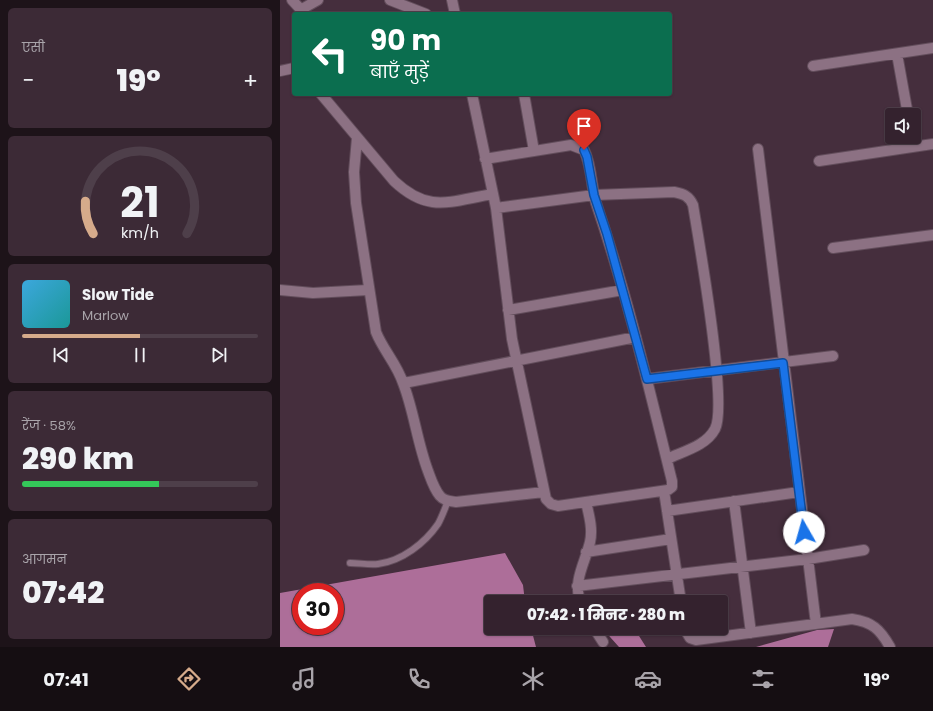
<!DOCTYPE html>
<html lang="hi">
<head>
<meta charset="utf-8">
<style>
  :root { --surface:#34222e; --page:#3c2a36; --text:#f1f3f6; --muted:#a9a4aa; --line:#4e3f4a; --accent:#d6ab8b }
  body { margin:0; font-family:Poppins,"Noto Sans Devanagari",sans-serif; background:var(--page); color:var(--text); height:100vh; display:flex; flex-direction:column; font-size:15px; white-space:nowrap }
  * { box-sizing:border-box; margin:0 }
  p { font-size:13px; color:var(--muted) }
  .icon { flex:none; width:22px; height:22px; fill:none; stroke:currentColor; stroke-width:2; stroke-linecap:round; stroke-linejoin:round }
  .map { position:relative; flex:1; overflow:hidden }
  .drawer { display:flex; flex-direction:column; gap:8px; padding:8px; background:#1d1319; width:280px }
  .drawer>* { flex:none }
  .hud { position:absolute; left:12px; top:12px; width:380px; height:84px; border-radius:4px; box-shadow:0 1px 3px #0004,0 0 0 1px var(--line); background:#0b6e4f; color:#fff; overflow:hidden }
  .tools { position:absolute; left:605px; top:108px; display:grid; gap:8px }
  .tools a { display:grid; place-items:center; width:36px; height:36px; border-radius:4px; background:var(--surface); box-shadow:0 1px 3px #0004,0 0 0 1px var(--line); font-size:20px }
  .speed { position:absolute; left:12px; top:583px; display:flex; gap:8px; font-size:20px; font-weight:700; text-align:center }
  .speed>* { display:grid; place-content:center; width:52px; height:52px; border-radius:50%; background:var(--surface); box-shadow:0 1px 3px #0004,0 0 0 1px var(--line); line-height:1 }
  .speed .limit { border:6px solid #d22; background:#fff; color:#111 }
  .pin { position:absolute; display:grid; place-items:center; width:34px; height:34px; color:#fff; margin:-41px -17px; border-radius:50% 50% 50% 0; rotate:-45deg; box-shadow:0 0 4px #0007 }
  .pin .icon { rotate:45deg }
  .me { position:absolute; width:44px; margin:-22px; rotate:353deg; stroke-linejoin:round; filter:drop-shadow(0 0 3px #0008) }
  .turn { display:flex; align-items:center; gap:14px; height:84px; padding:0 12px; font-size:18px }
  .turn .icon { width:52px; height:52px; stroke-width:2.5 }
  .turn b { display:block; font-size:28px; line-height:34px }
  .big { font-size:30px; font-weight:800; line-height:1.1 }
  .drawer .widget { flex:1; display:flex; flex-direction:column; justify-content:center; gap:6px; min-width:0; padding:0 14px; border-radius:6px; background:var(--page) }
  .drawer .dial { align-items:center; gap:0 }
  .dial svg { height:104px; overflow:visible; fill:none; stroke:var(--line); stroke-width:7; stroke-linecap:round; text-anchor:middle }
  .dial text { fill:var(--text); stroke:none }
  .song { display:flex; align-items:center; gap:12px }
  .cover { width:48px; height:48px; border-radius:6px; background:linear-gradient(135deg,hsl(200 70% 55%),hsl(180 70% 35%)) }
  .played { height:4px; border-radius:2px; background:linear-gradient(90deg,var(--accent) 50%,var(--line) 50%) }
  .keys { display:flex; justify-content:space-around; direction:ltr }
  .heat { display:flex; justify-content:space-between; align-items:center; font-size:22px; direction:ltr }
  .charge { height:6px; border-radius:3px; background:linear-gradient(90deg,#34c759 58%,var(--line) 0) }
  .trip { position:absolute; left:204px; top:595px; width:244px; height:40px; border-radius:4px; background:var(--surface); box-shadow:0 1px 3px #0004,0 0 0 1px var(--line); font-weight:800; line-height:40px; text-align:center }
  .tab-bar { display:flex; height:64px; justify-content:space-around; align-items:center; background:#150e12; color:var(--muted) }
  .tab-bar .icon { width:28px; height:28px }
  .tab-bar .on { color:var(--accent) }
  .tab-bar b { font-size:18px; color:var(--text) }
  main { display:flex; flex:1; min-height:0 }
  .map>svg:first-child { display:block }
  .water { fill:#ad6e99; fill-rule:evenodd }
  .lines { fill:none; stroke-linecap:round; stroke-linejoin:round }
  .lane-casing { stroke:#624d5b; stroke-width:8 }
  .street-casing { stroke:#624d5b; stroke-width:12 }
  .lane { stroke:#8c7183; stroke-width:6 }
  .street { stroke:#8c7183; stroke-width:10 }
  .route-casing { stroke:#114b97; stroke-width:10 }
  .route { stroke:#1a73e8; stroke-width:7 }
</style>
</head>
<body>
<main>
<section class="drawer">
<div class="widget"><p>एसी</p>
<div class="heat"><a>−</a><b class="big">19°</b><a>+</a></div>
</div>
<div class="widget dial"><svg viewBox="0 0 100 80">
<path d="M14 69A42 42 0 1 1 86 69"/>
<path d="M14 69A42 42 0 0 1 8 44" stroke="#d6ab8b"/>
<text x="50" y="56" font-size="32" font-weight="700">21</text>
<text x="50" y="72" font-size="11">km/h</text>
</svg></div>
<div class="widget">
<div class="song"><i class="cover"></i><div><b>Slow Tide</b><p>Marlow</p></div></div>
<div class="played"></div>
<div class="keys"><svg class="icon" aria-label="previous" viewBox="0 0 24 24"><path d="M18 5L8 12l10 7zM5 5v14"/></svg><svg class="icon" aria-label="pause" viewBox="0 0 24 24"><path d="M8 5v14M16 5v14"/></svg><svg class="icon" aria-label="next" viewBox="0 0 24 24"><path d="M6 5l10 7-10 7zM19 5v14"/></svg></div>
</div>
<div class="widget"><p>रेंज · 58%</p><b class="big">290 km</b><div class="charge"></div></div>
<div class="widget"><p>आगमन</p><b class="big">07:42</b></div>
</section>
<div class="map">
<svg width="653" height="647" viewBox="0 0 653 647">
  <rect width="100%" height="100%" fill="#452e3d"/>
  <path class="water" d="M225,553L243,585L245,602H211V628H251L256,647H0V593ZM21,592H55V626H21Z
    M322,628H354L366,647H339Z
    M554,629L548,647H476L537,630Z"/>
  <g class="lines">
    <g class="lane-casing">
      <path id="lane" d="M70,563C79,563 89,565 98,564C122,561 145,543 158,524C162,517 165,508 168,501"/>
    </g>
    <g class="street-casing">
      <path id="street" d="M12,0L25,14
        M110,0L146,14
        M172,0L175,14
        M22,9L38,0
        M617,54L628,115
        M533,66L653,48
        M0,71L14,68
        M41,94L114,181C149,214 170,201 213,194
        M192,94L216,208L232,339L266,499L271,504L278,506L388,490L392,487V481C369,388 347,294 316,203C311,186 312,166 304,150L291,145L205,159
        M244,94L254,151
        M632,137L633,147
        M77,138L74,172L76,203L96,332C103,350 117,364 123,383C134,411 137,442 148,471C151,479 154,489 160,496C164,501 170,501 176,502L264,492
        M478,149L536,624
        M539,161L653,144
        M216,208L314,195L394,192C404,194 409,196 413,205C419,242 448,405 435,429C426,446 404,451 387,459
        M553,248L653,235
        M0,290L33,293L88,290
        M228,310L343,290
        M367,379L553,356
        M124,383L356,337
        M384,491L401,602
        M454,501L471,633
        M387,511L519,492
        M306,552L391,539
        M297,586L528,559L584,550
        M300,602C293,580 305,563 310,542C313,529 309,515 306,502
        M314,628L323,642
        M404,628L410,638L416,640L572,619C592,622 600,629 610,647"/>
    </g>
    <use href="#lane" class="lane"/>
    <use href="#street" class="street"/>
  </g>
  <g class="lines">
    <g class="route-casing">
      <path id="route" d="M304,150L307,157L314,195L327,234L367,379L503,363L524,532"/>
    </g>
    <use href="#route" class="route"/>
  </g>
</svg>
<div class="tools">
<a><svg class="icon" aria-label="sound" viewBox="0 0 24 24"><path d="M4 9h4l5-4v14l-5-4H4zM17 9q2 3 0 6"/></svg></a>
</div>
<div class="speed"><div class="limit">30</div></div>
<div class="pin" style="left:304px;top:150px;background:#d93025"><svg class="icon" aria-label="arrive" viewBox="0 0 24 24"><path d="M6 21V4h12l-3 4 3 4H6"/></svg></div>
<svg class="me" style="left:524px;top:532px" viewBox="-20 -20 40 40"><circle r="19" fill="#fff"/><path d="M0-13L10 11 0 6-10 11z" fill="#1a73e8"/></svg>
<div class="trip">07:42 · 1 मिनट · 280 m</div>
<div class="hud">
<div class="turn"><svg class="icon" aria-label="left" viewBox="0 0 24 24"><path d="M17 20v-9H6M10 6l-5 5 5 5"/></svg><div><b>90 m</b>बाएँ मुड़ें</div></div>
</div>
</div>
</main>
<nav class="tab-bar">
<b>07:41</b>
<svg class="icon on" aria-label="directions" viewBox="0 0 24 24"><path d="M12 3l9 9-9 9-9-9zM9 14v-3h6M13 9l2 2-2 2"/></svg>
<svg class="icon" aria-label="music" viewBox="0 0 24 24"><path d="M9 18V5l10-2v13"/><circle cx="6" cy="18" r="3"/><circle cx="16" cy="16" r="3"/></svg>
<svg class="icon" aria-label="phone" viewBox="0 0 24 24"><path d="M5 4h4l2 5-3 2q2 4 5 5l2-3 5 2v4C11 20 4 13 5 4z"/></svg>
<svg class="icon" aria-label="climate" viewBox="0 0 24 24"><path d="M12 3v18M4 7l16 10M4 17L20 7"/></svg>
<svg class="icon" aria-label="car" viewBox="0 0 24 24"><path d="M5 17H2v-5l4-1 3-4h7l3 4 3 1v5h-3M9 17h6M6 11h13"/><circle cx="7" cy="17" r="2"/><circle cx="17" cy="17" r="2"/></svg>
<svg class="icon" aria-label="filters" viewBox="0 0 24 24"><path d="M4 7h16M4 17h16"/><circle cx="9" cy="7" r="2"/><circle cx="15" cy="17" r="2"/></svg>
<b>19°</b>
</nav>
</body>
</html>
